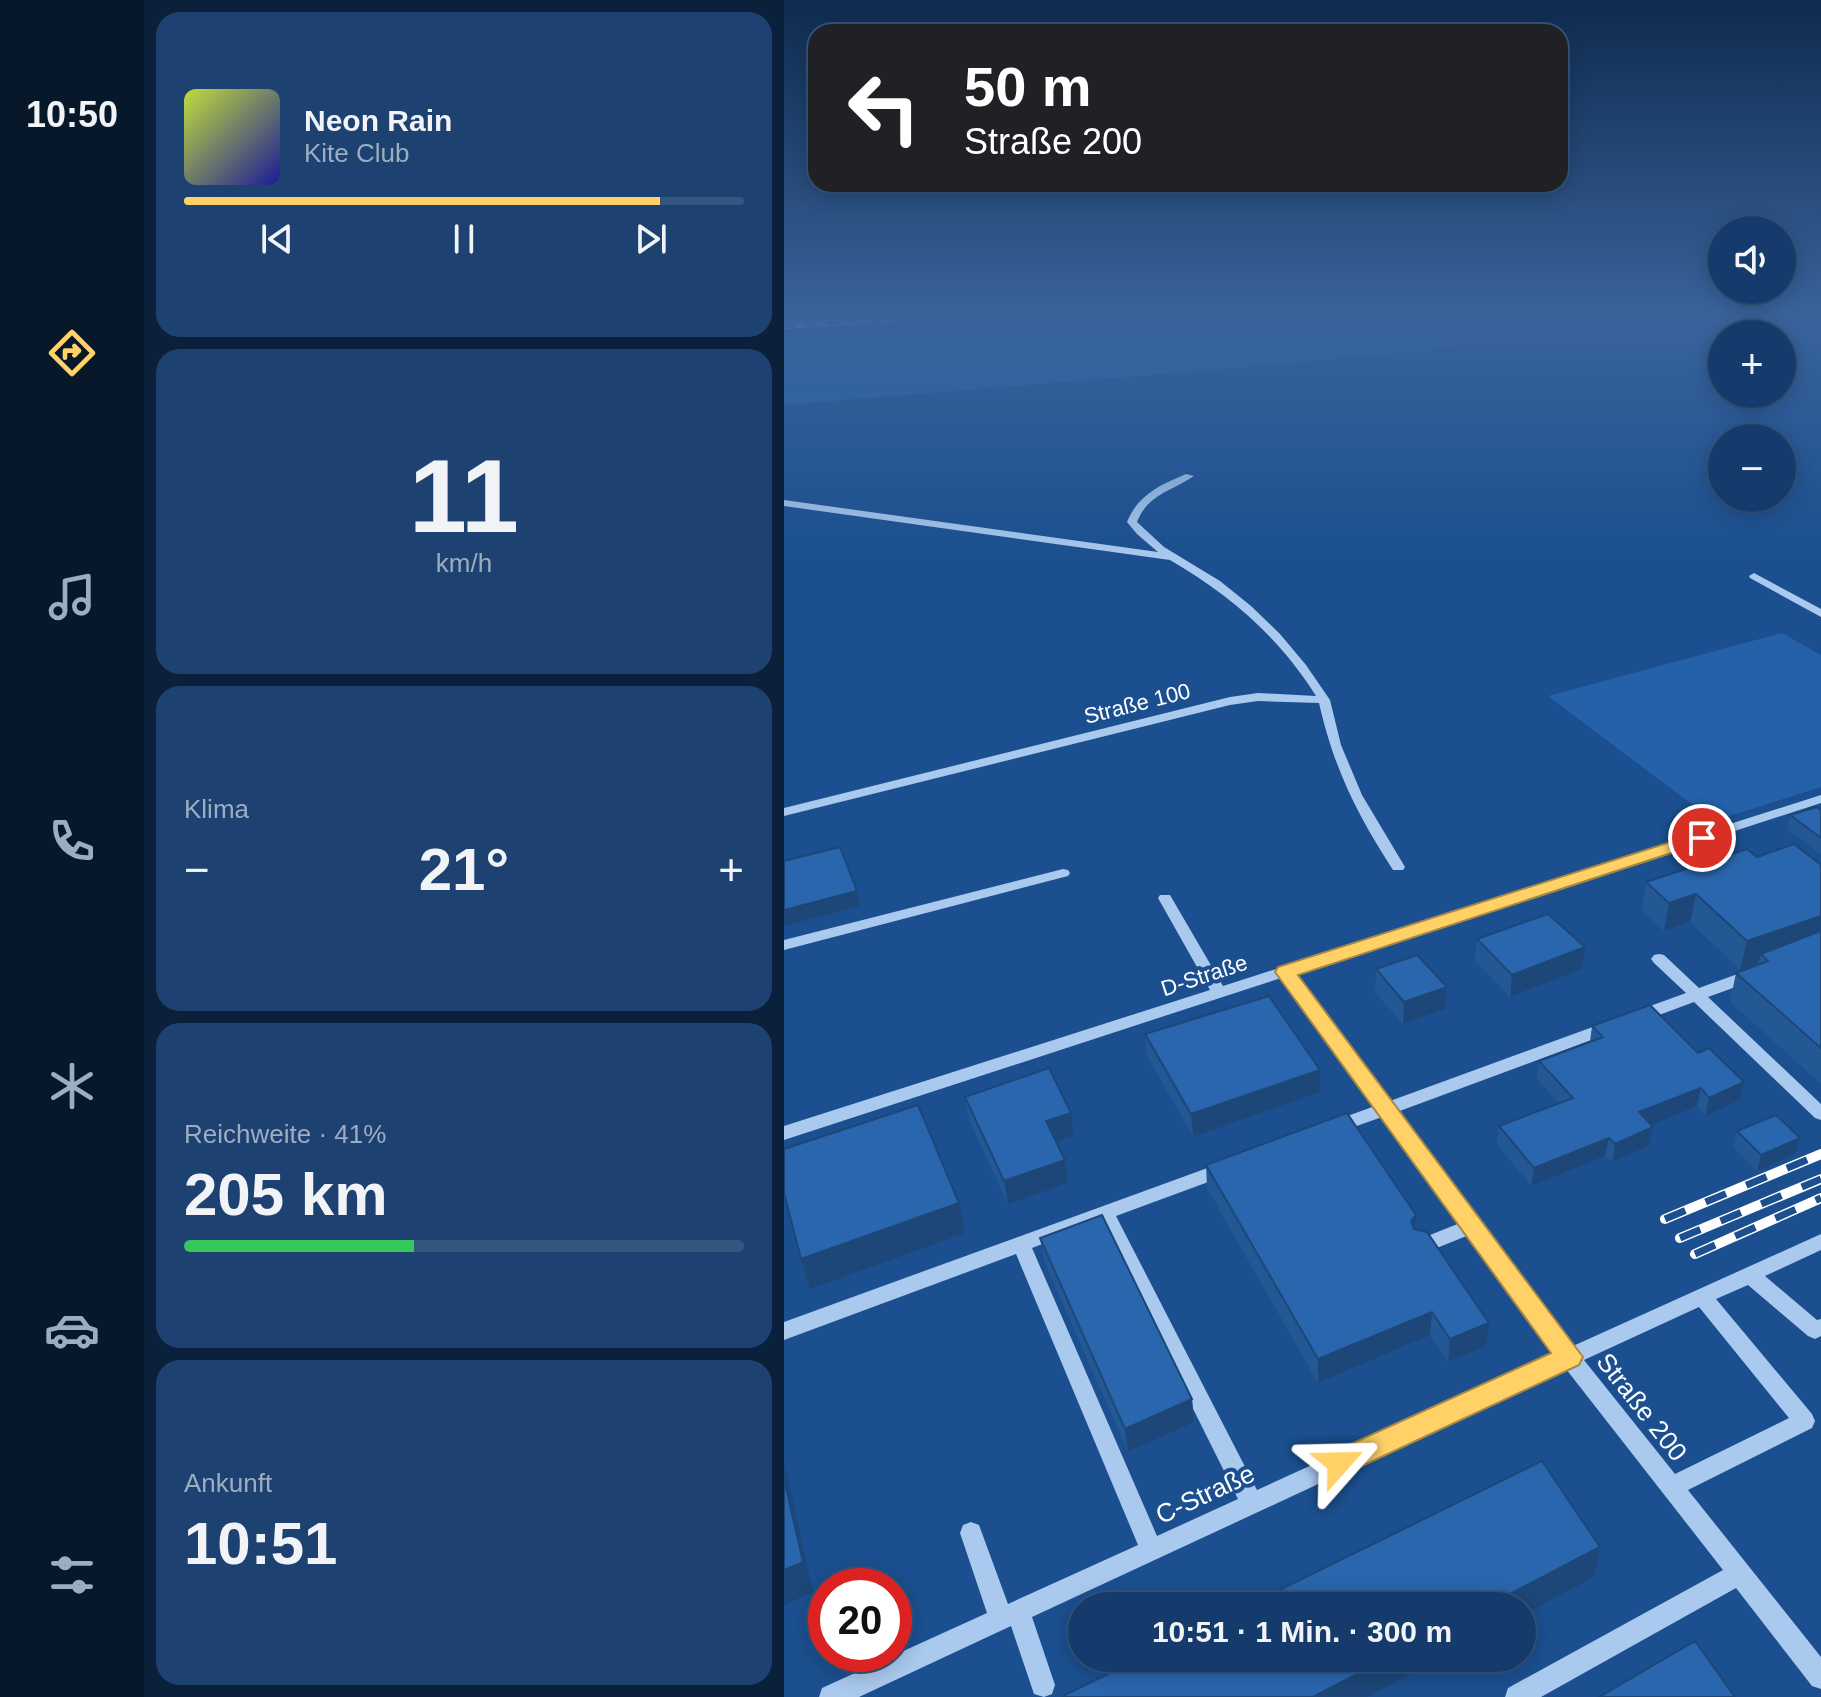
<!DOCTYPE html>
<html lang="de">
<head>
<meta charset="utf-8">
<style>
  :root { --surface:#143b6b; --page:#1d4271; --text:#f1f3f6; --muted:#9dadc1; --line:#33557e; --accent:#ffd166 }
  body { margin:0; font-family:Arial,sans-serif; background:var(--page); color:var(--text); height:100vh; display:flex; flex-direction:column; font-size:30px; white-space:nowrap }
  * { box-sizing:border-box; margin:0 }
  p { font-size:26px; color:var(--muted) }
  .icon { flex:none; width:44px; height:44px; fill:none; stroke:currentColor; stroke-width:2; stroke-linecap:round; stroke-linejoin:round }
  .map { position:relative; flex:1; overflow:hidden }
  .drawer { display:flex; flex-direction:column; gap:12px; padding:12px; background:#0b203b; width:640px }
  .drawer>* { flex:none }
  .banner { position:absolute; left:24px; top:24px; width:760px; height:168px; border-radius:24px; box-shadow:0 4px 20px #0003,0 0 0 2px var(--line); background:#202124; color:#fff; overflow:hidden }
  .buttons { position:absolute; left:924px; top:216px; display:grid; gap:16px }
  .buttons a { display:grid; place-items:center; width:88px; height:88px; border-radius:50%; background:var(--surface); box-shadow:0 4px 20px #0003,0 0 0 2px var(--line); font-size:40px }
  .speed { position:absolute; left:24px; top:1568px; display:flex; gap:16px; font-size:40px; font-weight:700; text-align:center }
  .speed>* { display:grid; place-content:center; width:104px; height:104px; border-radius:50%; background:var(--surface); box-shadow:0 4px 20px #0003,0 0 0 2px var(--line); line-height:1 }
  .speed .limit { border:12px solid #d22; background:#fff; color:#111 }
  .pin { position:absolute; display:grid; place-items:center; width:68px; height:68px; color:#fff; margin:-34px; border:4px solid #fff; border-radius:50%; box-shadow:0 2px 8px #0007 }
  .me { position:absolute; width:88px; margin:-44px; rotate:65deg; stroke-linejoin:round; filter:drop-shadow(0 0 6px #0008) }
  .turn { display:flex; align-items:center; gap:28px; height:168px; padding:0 24px; font-size:36px }
  .turn .icon { width:104px; height:104px; stroke-width:2.5 }
  .turn b { display:block; font-size:56px; line-height:68px }
  .big { font-size:60px; font-weight:700; line-height:1.1 }
  .drawer .tile { flex:1; display:flex; flex-direction:column; justify-content:center; gap:12px; min-width:0; padding:0 28px; border-radius:24px; background:var(--page) }
  .drawer .dial { align-items:center; gap:0 }
  .dial b { font-size:104px; line-height:1 }
  .song { display:flex; align-items:center; gap:24px }
  .cover { width:96px; height:96px; border-radius:12px; background:linear-gradient(135deg,hsl(70 70% 55%),hsl(240 70% 35%)) }
  .played { height:8px; border-radius:4px; background:linear-gradient(90deg,var(--accent) 85%,var(--line) 85%) }
  .keys { display:flex; justify-content:space-around; direction:ltr }
  .heat { display:flex; justify-content:space-between; align-items:center; font-size:44px; direction:ltr }
  .charge { height:12px; border-radius:6px; background:linear-gradient(90deg,#34c759 41%,var(--line) 0) }
  .trip { position:absolute; left:284px; top:1592px; width:468px; height:80px; border-radius:40px; background:var(--surface); box-shadow:0 4px 20px #0003,0 0 0 2px var(--line); font-weight:700; line-height:80px; text-align:center }
  main { display:flex; flex:1; min-height:0 }
  .menu { display:flex; flex-direction:column; width:144px; justify-content:space-around; align-items:center; background:#08182b; color:var(--muted) }
  .menu .icon { width:56px; height:56px }
  .menu .selected { color:var(--accent) }
  .menu b { font-size:36px; color:var(--text) }
  .map>svg:first-child { display:block }
  .green { fill:#2461a8 }
  .lines { fill:none; stroke-linecap:round; stroke-linejoin:round }
  .minor { fill:#a9c9ee; fill-rule:evenodd }
  .rail-far1-casing { stroke:#fff; stroke-width:6 }
  .rail-casing { stroke:#fff; stroke-width:10 }
  .rail-far1 { stroke:#1b4f8f; stroke-width:4; stroke-dasharray:11; stroke-linecap:butt }
  .rail { stroke:#1b4f8f; stroke-width:7; stroke-dasharray:22; stroke-linecap:butt }
  .wall { fill:#245895 }
  .shaded-wall { fill:#1d4779 }
  .building { fill:#2a66ad; stroke:#1d4779; stroke-width:2 }
  .route { fill:#ffd166; stroke:#a68842; stroke-width:2 }
  .labels { text-anchor:middle; stroke-width:8; stroke-linejoin:round; paint-order:stroke }
  .street-label { font-size:22px; fill:#fff; stroke:#1b4f8f }
  .near-street-label { font-size:26px; fill:#fff; stroke:#1b4f8f }
</style>
</head>
<body>
<main>
<nav class="menu">
<b>10:50</b>
<svg class="icon selected" aria-label="directions" viewBox="0 0 24 24"><path d="M12 3l9 9-9 9-9-9zM9 14v-3h6M13 9l2 2-2 2"/></svg>
<svg class="icon" aria-label="music" viewBox="0 0 24 24"><path d="M9 18V5l10-2v13"/><circle cx="6" cy="18" r="3"/><circle cx="16" cy="16" r="3"/></svg>
<svg class="icon" aria-label="phone" viewBox="0 0 24 24"><path d="M5 4h4l2 5-3 2q2 4 5 5l2-3 5 2v4C11 20 4 13 5 4z"/></svg>
<svg class="icon" aria-label="climate" viewBox="0 0 24 24"><path d="M12 3v18M4 7l16 10M4 17L20 7"/></svg>
<svg class="icon" aria-label="car" viewBox="0 0 24 24"><path d="M5 17H2v-5l4-1 3-4h7l3 4 3 1v5h-3M9 17h6M6 11h13"/><circle cx="7" cy="17" r="2"/><circle cx="17" cy="17" r="2"/></svg>
<svg class="icon" aria-label="filters" viewBox="0 0 24 24"><path d="M4 7h16M4 17h16"/><circle cx="9" cy="7" r="2"/><circle cx="15" cy="17" r="2"/></svg>
</nav>
<section class="drawer">
<div class="tile">
<div class="song"><i class="cover"></i><div><b>Neon Rain</b><p>Kite Club</p></div></div>
<div class="played"></div>
<div class="keys"><svg class="icon" aria-label="previous" viewBox="0 0 24 24"><path d="M18 5L8 12l10 7zM5 5v14"/></svg><svg class="icon" aria-label="pause" viewBox="0 0 24 24"><path d="M8 5v14M16 5v14"/></svg><svg class="icon" aria-label="next" viewBox="0 0 24 24"><path d="M6 5l10 7-10 7zM19 5v14"/></svg></div>
</div>
<div class="tile dial"><b>11</b><p>km/h</p></div>
<div class="tile"><p>Klima</p>
<div class="heat"><a>−</a><b class="big">21°</b><a>+</a></div>
</div>
<div class="tile"><p>Reichweite · 41%</p><b class="big">205 km</b><div class="charge"></div></div>
<div class="tile"><p>Ankunft</p><b class="big">10:51</b></div>
</section>
<div class="map">
<svg width="1037" height="1697" viewBox="0 0 1037 1697">
  <rect width="100%" height="100%" fill="#1b4f8f"/>
  <path class="green" d="M289,319H965L451,368L0,405V340Z
    M998,633L1037,655V787L930,821L764,696Z"/>
  <g class="lines">
    <path class="minor" d="M402,474L410,476C388,491 364,494 353,522L380,547L436,581L467,606L496,634L522,665L546,700L557,745L578,795L621,867L619,870H609C573,814 550,769 535,703L474,701L446,705L0,816V808L446,697L474,693L532,696C496,638 445,594 386,560L0,506V500L374,552L353,534L343,522C354,495 376,485 402,474Z
      M970,573L1037,609V617L966,578L965,576Z
      M1037,795V803L511,974L606,1101L817,1024H829L831,1028L829,1032L613,1112L789,1346L1037,1234V1250L981,1276L1033,1320L1037,1319V1336L1031,1339L1024,1336L964,1285L932,1299L1028,1414L1031,1421L1028,1428L904,1490L1037,1657V1689L1028,1686L952,1588L757,1697H721L724,1688L939,1570L782,1369L248,1617L271,1685L268,1694L260,1697L250,1694L227,1626L75,1697H35L38,1688L203,1613L176,1533L179,1525L187,1522L195,1525L224,1604L354,1545L232,1254L0,1340V1322L440,1162L446,1164L449,1169L446,1174L332,1216L473,1490L771,1354L685,1235L638,1254L631,1251L628,1246L631,1241L676,1223L598,1117L553,1133L547,1132L544,1127L547,1122L591,1106L497,978L0,1140V1126L426,990L374,898L376,895H386L439,986ZM316,1222L454,1499L373,1536L248,1248ZM915,1307L1005,1418L891,1474L800,1360Z
      M279,869L284,870L286,873L284,876L0,950V940Z
      M875,954L880,955L915,988L959,972H971L973,976L971,980L924,997L1037,1104V1120L1031,1118L910,1002L859,1021H847L845,1017L847,1013L902,993L870,963L867,959L870,955Z"/>
    <g class="rail-far1-casing">
      <path id="rail-far1" d="M0,326L108,319"/>
    </g>
    <g class="rail-casing">
      <path id="rail" d="M881,1219L1037,1154
        M896,1238L1037,1179
        M911,1254L1037,1198"/>
    </g>
    <use href="#rail-far1" class="rail-far1"/>
    <use href="#rail" class="rail"/>
  </g>
  <path class="wall" d="M1037,810V855L1003,829L1006,815Z
    M973,857L1037,865V1084L946,1002L952,973L974,965V964L956,970L906,922L880,931L858,910L862,882Z
    M693,939L798,969L726,997L691,961Z
    M592,969L661,1009L619,1024L591,992Z
    M808,1026L914,1053L960,1082L956,1100L921,1116L913,1106L866,1125L869,1127L865,1146L828,1162L821,1156L747,1186L713,1144L715,1126L775,1103L753,1079L755,1061L806,1042Z
    M361,1034L536,1092L409,1137L363,1056Z
    M181,1097L290,1136L272,1141L281,1160L284,1183L224,1204L185,1120Z
    M953,1131L1011,1154L973,1171L949,1147Z
    M422,1165L631,1229L702,1346L664,1362L646,1335L534,1383L423,1188Z
    M256,1238L408,1399L410,1422L344,1452L260,1261Z"/>
  <path class="shaded-wall" d="M73,891L76,906L0,926V910Z
    M912,894L906,922L880,931L885,903Z
    M1037,916V942L977,954L974,964L956,970L963,941Z
    M801,947L798,969L726,997L728,975Z
    M663,987L661,1009L619,1024L620,1002Z
    M536,1070V1092L409,1137L407,1114Z
    M960,1082L956,1100L921,1116L925,1098Z
    M917,1088L913,1106L852,1131L855,1112Z
    M287,1113L290,1136L265,1144L262,1121Z
    M869,1127L865,1146L828,1162L831,1144Z
    M825,1138L821,1156L747,1186L750,1168Z
    M1016,1138L1011,1154L973,1171L977,1155Z
    M281,1160L284,1183L224,1204L220,1181Z
    M175,1203L181,1233L26,1289L17,1259Z
    M632,1215L630,1238L627,1221Z
    M648,1312L646,1335L534,1383V1359Z
    M705,1323L702,1346L664,1362L666,1339Z
    M408,1399L410,1422L344,1452L341,1429Z
    M0,1461L29,1592L0,1605Z
    M816,1547L810,1577L738,1615V1606H703Z
    M604,1658H657L583,1697H529Z"/>
  <path class="building" d="M1033,807L1037,810V838L1006,815Z
    M1010,844L1037,865V916L963,941L912,894L885,903L862,882L963,849L973,857Z
    M56,847L73,891L0,910V861Z
    M764,914L801,947L728,975L693,939Z
    M1037,931V1048L952,973L984,961L977,954Z
    M633,955L663,987L620,1002L592,969Z
    M485,996L536,1070L407,1114L361,1034Z
    M866,1005L914,1053L925,1048L960,1082L925,1098L917,1088L855,1112L869,1127L831,1144L825,1138L750,1168L715,1126L789,1098L755,1061L819,1037L808,1026Z
    M265,1068L287,1113L262,1121L281,1160L220,1181L181,1097Z
    M134,1105L175,1203L17,1259L0,1193V1149Z
    M563,1113L632,1215L627,1221L630,1229L643,1232L705,1323L666,1339L648,1312L534,1359L422,1165Z
    M992,1115L1016,1138L977,1155L953,1131Z
    M318,1215L408,1399L341,1429L256,1238Z
    M758,1461L816,1547L703,1606H463Z
    M0,1479L19,1562L0,1570Z
    M911,1641L951,1697H815Z
    M357,1658H604L529,1697H277Z"/>
  <linearGradient id="sky" x2="0" y2="1"><stop stop-color="#0f2b4f"/><stop offset="0.57" stop-color="#39639b"/><stop offset="1" stop-color="#39639b" stop-opacity="0"/></linearGradient>
  <rect width="1037" height="557" fill="url(#sky)"/>
  <path class="route" d="M918,832L924,834L927,838L924,841L514,975L799,1357L795,1365L565,1472L555,1476L545,1472L540,1463L545,1454L767,1353L491,972L494,967Z"/>
  <g class="labels">
    <g class="street-label">
      <text transform="translate(353 703) rotate(-14)" y="8">Straße 100</text>
      <text transform="translate(420 975) rotate(-18)" y="8">D-Straße</text>
    </g>
    <g class="near-street-label">
      <text transform="translate(858 1407) rotate(52)" y="9">Straße 200</text>
      <text transform="translate(421 1494) rotate(-25)" y="9">C-Straße</text>
    </g>
  </g>
</svg>
<div class="buttons">
<a><svg class="icon" aria-label="sound" viewBox="0 0 24 24"><path d="M4 9h4l5-4v14l-5-4H4zM17 9q2 3 0 6"/></svg></a>
<a>+</a>
<a>−</a>
</div>
<div class="speed"><div class="limit">20</div></div>
<div class="pin" style="left:918px;top:838px;background:#d93025"><svg class="icon" aria-label="arrive" viewBox="0 0 24 24"><path d="M6 21V4h12l-3 4 3 4H6"/></svg></div>
<svg class="me" style="left:555px;top:1463px" viewBox="-20 -20 40 40"><path d="M0-17L14 15 0 8-14 15z" fill="#ffd166" stroke="#fff" stroke-width="4"/></svg>
<div class="trip">10:51 · 1 Min. · 300 m</div>
<div class="banner">
<div class="turn"><svg class="icon" aria-label="left" viewBox="0 0 24 24"><path d="M17 20v-9H6M10 6l-5 5 5 5"/></svg><div><b>50 m</b>Straße 200</div></div>
</div>
</div>
</main>
</body>
</html>
